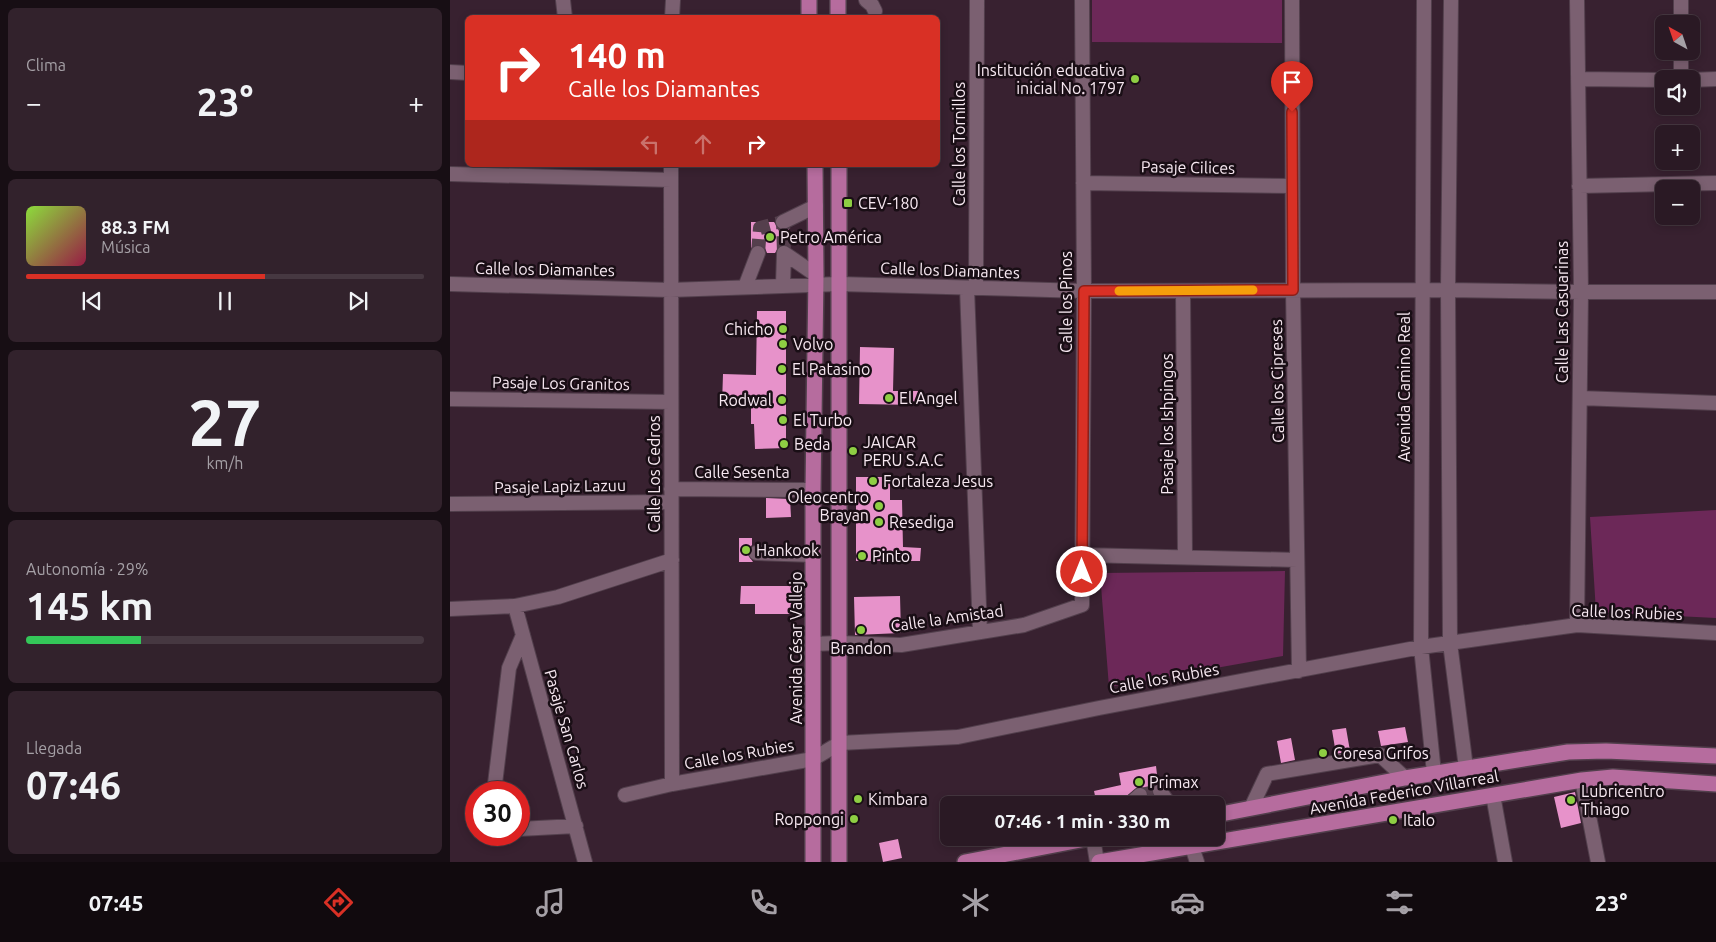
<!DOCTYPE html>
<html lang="es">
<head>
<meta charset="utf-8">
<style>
  :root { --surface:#2a1924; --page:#32222c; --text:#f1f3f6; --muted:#a5a0a6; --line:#463841; --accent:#d93025 }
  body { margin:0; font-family:Ubuntu,sans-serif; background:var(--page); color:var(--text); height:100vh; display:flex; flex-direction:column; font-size:19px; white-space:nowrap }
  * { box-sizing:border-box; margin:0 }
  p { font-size:16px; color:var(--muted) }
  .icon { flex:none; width:28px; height:28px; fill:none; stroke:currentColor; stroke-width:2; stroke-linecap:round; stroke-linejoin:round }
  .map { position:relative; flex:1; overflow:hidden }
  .details { display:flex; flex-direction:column; gap:8px; padding:8px; background:#170e14; width:450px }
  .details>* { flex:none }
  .top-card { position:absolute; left:15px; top:15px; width:475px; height:152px; border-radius:8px; box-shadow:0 2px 8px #0003,0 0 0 1px var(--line); background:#d93025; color:#fff; overflow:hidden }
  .needle { width:32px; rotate:320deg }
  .controls { position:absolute; left:1205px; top:15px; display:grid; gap:10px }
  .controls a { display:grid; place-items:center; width:45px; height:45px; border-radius:8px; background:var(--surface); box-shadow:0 2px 8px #0003,0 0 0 1px var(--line); font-size:25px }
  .speed { position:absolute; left:15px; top:781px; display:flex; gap:10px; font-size:25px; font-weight:700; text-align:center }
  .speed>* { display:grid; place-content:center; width:65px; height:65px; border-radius:50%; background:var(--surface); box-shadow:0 2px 8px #0003,0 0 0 1px var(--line); line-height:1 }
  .speed .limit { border:8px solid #d22; background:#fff; color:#111 }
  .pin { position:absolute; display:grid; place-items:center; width:42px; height:42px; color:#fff; margin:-51px -21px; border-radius:50% 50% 50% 0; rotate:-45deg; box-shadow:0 0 5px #0007 }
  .pin .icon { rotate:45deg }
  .me { position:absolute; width:55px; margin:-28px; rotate:0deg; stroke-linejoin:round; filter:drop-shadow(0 0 4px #0008) }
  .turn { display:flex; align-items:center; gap:18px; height:105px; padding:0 20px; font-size:22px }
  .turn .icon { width:65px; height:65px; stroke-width:2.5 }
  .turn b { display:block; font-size:35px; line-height:42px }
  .lanes { display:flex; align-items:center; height:48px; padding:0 20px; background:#0003; justify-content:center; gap:25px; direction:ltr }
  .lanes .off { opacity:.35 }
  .big { font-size:38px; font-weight:600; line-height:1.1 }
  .details .tile { flex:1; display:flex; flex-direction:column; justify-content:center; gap:8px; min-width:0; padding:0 18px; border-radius:8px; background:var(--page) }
  .details .dial { align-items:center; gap:0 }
  .dial b { font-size:65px; line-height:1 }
  .song { display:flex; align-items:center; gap:15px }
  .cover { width:60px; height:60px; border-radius:8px; background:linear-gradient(135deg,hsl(90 70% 55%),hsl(340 70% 35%)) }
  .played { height:5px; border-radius:2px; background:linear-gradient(90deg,var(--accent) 60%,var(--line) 60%) }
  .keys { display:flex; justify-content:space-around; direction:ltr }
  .heat { display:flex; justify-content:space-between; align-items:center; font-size:28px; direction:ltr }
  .charge { height:8px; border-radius:4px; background:linear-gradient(90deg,#34c759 29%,var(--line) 0) }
  .trip { position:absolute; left:490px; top:796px; width:285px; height:50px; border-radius:8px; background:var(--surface); box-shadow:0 2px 8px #0003,0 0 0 1px var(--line); font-weight:600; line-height:50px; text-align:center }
  .dock { display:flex; height:80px; justify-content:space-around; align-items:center; background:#110a0e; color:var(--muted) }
  .dock .icon { width:35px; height:35px }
  .dock .active { color:var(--accent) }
  .dock b { font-size:22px; color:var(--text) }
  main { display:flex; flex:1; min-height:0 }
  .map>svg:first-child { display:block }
  .green { fill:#6c2858 }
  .building { fill:#e792ca }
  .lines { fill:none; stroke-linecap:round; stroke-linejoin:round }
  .minor-tunnel { stroke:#553f4d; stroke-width:14; stroke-dasharray:14 7; stroke-linecap:butt }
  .minor-casing { stroke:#523f4c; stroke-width:16 }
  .major-casing { stroke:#523f4c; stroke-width:18 }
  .minor { stroke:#7b6071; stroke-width:14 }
  .major { stroke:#b66c9e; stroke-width:15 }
  .route-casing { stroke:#8d1f18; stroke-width:12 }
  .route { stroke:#d93025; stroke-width:9 }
  .slow { stroke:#f59e0b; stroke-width:9 }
  .poi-dot { fill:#8ece43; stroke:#190e15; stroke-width:2 }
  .labels { text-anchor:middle; stroke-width:5; stroke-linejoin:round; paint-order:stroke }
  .poi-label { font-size:16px; fill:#f7e8f1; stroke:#190e15; text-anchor:start }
  .street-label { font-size:16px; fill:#f7e8f1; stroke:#190e15 }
</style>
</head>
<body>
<main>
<section class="details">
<div class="tile"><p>Clima</p>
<div class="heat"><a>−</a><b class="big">23°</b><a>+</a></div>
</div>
<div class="tile">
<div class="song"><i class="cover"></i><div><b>88.3 FM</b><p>Música</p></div></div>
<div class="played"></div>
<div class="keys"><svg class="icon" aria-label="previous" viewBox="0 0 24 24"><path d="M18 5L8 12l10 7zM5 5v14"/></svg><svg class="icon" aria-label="pause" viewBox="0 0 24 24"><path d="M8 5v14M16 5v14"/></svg><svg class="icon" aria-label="next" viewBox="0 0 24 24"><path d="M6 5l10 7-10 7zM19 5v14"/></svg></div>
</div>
<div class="tile dial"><b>27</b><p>km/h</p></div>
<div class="tile"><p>Autonomía · 29%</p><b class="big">145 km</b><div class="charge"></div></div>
<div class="tile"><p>Llegada</p><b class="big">07:46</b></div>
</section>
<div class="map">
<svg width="1266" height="862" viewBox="0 0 1266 862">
  <rect width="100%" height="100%" fill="#382130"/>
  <path class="green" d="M642,0H832V43L642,42Z
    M1266,510V618L1146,612L1140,517Z
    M835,571L833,656L659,687L650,573Z"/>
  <path class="building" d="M301,222H324L329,229L333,231L339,229V246L330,245L325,253H317L315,248L311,245L306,244L301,248Z
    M307,311H336V448L305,449L304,424H301V404H272L273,374L306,375Z
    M410,347L444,348L443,391H468V405L409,404Z
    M406,477H440V500H452L453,547L471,548L470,561H406Z
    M316,498L340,499L341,517L316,518Z
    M289,538H302V545L299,548L297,553L303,562H289Z
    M291,586H343V614H305V604H290Z
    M450,596L451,633L405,635L404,597Z
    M955,727L958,742L931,746L928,731Z
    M896,728L900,751L886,754L882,730Z
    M841,738L845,760L831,763L827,741Z
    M706,766L708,783L702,787L701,791L709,805H692L698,798L699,794L696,789L689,786L674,798L662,800V805H647L644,791L671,785L669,773Z
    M1125,792L1131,823L1111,828L1104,797Z
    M448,839L452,858L433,862L429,843Z"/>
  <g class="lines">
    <path class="minor-tunnel" d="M308,253L310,228L333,222L334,253
      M690,795L710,791"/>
    <g class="minor-casing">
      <path id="minor" d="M113,0L115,18
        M416,0L422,5L425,11
        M842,0L843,290L849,671
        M974,0L971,647L984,773
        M1001,0L998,290L1000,643L1016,768
        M222,18L223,0
        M1231,24V0
        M0,72L18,73
        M1128,79L1214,80
        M1231,79V51
        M1241,80L1266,79
        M221,165L222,784
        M0,174L221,180
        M633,183L842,186
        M1129,186L1266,183
        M333,222L366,206
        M334,253L366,275
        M0,284L220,290L389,284L634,291L998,290L1131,292H1266
        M333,285L334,253
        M295,287L308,253
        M517,288L530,632
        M526,288L527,0
        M733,291L735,557
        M1130,398L1266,403
        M0,399L221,402
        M221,489L363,490
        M0,504L221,502
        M306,553L363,555
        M632,555L847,560
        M65,606L135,862
        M0,609L65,606L108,597L222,560
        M1127,625L1131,292L1127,0
        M363,644L389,643L451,645L574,625L632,605L634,291L632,0
        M1132,780L1148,862
        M710,791L720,805
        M44,792L59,668L73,635
        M175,795L222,784L363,759L390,743L508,737L649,708L971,647L1127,625L1266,633
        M1043,795L1055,862
        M679,805L690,795
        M801,808L817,774L930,755L955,778
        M69,829L126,826
        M643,838L647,862
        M739,838L747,862"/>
    </g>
    <g class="major-casing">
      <path id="major" d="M359,0V18
        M388,0V18
        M389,165V862
        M766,815L955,778L1118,752L1156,751L1266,756
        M363,862V490L366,275L365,165
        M515,862L641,838
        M649,862L1132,780L1163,777L1266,784"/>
    </g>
    <use href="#minor" class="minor"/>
    <use href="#major" class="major"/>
  </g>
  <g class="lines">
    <g class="route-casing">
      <path id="route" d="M632,572L634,291L843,290L842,112"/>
    </g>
    <use href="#route" class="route"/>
    <path class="slow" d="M669,291L803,290"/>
  </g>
  <g class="poi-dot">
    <circle cx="685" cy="79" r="5"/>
    <rect x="393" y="198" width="10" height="10" rx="2.5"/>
    <circle cx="320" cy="237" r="5"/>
    <circle cx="333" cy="329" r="5"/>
    <circle cx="333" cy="344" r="5"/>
    <circle cx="332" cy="369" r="5"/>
    <circle cx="439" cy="398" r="5"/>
    <circle cx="332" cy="400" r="5"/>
    <circle cx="333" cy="420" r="5"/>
    <circle cx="334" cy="444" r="5"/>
    <circle cx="403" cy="451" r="5"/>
    <circle cx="423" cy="481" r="5"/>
    <circle cx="429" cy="506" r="5"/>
    <circle cx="429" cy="522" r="5"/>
    <circle cx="296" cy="550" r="5"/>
    <circle cx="412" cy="556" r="5"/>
    <circle cx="411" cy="630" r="5"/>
    <circle cx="873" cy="753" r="5"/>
    <circle cx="689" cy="782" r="5"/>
    <circle cx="408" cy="799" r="5"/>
    <circle cx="1121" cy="800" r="5"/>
    <circle cx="404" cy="819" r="5"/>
    <circle cx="943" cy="820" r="5"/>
  </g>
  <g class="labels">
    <g class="poi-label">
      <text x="675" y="76" text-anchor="end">Institución educativa<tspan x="675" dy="18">inicial No. 1797</tspan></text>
      <text x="408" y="209">CEV-180</text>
      <text x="330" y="243">Petro América</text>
      <text x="323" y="335" text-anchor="end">Chicho</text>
      <text x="343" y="350">Volvo</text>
      <text x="342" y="375">El Patasino</text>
      <text x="449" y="404">El Angel</text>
      <text x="322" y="406" text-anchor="end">Rodwal</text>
      <text x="343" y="426">El Turbo</text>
      <text x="413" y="448">JAICAR<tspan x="413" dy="18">PERU S.A.C</tspan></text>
      <text x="344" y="450">Beda</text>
      <text x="433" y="487">Fortaleza Jesus</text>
      <text x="419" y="503" text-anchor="end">Oleocentro<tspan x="419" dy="18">Brayan</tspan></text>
      <text x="439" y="528">Resediga</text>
      <text x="306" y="556">Hankook</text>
      <text x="422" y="562">Pinto</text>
      <text x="411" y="654" text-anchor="middle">Brandon</text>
      <text x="883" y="759">Coresa Grifos</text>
      <text x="699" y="788">Primax</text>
      <text x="1131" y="797">Lubricentro<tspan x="1131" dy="18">Thiago</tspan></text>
      <text x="418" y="805">Kimbara</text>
      <text x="394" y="825" text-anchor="end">Roppongi</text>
      <text x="953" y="826">Italo</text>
    </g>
    <g class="street-label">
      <text transform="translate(509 144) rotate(-90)" y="6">Calle los Tornillos</text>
      <text transform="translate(738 167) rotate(1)" y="6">Pasaje Cilices</text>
      <text transform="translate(95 269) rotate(1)" y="6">Calle los Diamantes</text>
      <text transform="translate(500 270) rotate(2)" y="6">Calle los Diamantes</text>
      <text transform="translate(616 302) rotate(-90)" y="6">Calle los Pinos</text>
      <text transform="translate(1112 312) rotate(-90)" y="6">Calle Las Casuarinas</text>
      <text transform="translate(827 381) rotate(-91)" y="6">Calle los Cipreses</text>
      <text transform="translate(111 383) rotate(1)" y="6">Pasaje Los Granitos</text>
      <text transform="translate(954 387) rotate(-90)" y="6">Avenida Camino Real</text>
      <text transform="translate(717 424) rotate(-90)" y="6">Pasaje los Ishpingos</text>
      <text x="292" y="478">Calle Sesenta</text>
      <text transform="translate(204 474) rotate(-90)" y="6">Calle Los Cedros</text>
      <text transform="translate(110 486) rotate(-1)" y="6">Pasaje Lapiz Lazuu</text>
      <text transform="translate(1177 612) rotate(2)" y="6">Calle los Rubies</text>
      <text transform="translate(497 618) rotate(-8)" y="6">Calle la Amistad</text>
      <text transform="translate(346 648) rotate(-90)" y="6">Avenida César Vallejo</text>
      <text transform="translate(714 678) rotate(-10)" y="6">Calle los Rubies</text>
      <text transform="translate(117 729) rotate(74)" y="6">Pasaje San Carlos</text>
      <text transform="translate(289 754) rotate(-10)" y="6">Calle los Rubies</text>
      <text transform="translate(954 792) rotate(-10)" y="6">Avenida Federico Villarreal</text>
    </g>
  </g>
</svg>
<div class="controls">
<a><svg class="needle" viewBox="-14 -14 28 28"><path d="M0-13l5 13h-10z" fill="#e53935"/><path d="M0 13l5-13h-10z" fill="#a5a0a6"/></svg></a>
<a><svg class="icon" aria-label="sound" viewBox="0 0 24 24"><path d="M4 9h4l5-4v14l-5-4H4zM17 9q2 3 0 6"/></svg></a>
<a>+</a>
<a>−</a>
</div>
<div class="speed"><div class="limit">30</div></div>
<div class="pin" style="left:842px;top:112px;background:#d93025"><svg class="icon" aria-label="arrive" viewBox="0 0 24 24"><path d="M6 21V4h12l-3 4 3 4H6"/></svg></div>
<svg class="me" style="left:632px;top:572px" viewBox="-20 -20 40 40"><circle r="17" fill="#d93025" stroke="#fff" stroke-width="3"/><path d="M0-11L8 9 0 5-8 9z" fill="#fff"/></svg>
<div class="trip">07:46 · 1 min · 330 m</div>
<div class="top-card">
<div class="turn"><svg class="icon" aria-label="right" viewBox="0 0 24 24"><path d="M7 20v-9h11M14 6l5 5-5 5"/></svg><div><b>140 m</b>Calle los Diamantes</div></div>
<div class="lanes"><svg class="icon off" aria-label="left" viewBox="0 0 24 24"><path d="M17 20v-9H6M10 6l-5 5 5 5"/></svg><svg class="icon off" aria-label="ahead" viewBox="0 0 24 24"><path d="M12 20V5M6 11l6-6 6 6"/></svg><svg class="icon" aria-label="right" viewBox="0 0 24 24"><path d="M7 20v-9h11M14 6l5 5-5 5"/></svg></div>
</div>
</div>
</main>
<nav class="dock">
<b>07:45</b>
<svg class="icon active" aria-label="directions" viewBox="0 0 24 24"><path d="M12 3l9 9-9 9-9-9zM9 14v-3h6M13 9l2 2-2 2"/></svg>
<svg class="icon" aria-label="music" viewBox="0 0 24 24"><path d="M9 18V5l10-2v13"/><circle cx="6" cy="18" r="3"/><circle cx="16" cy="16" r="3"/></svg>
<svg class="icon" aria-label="phone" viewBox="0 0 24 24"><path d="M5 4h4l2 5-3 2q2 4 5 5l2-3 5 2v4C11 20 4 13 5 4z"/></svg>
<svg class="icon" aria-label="climate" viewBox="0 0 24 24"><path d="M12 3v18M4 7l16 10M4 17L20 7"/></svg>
<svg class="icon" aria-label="car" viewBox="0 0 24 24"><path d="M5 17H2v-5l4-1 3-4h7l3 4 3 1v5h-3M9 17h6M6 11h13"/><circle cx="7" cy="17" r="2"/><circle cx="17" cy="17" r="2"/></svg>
<svg class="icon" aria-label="filters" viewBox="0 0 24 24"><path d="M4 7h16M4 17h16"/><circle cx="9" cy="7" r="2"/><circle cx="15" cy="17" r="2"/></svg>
<b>23°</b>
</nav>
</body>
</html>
